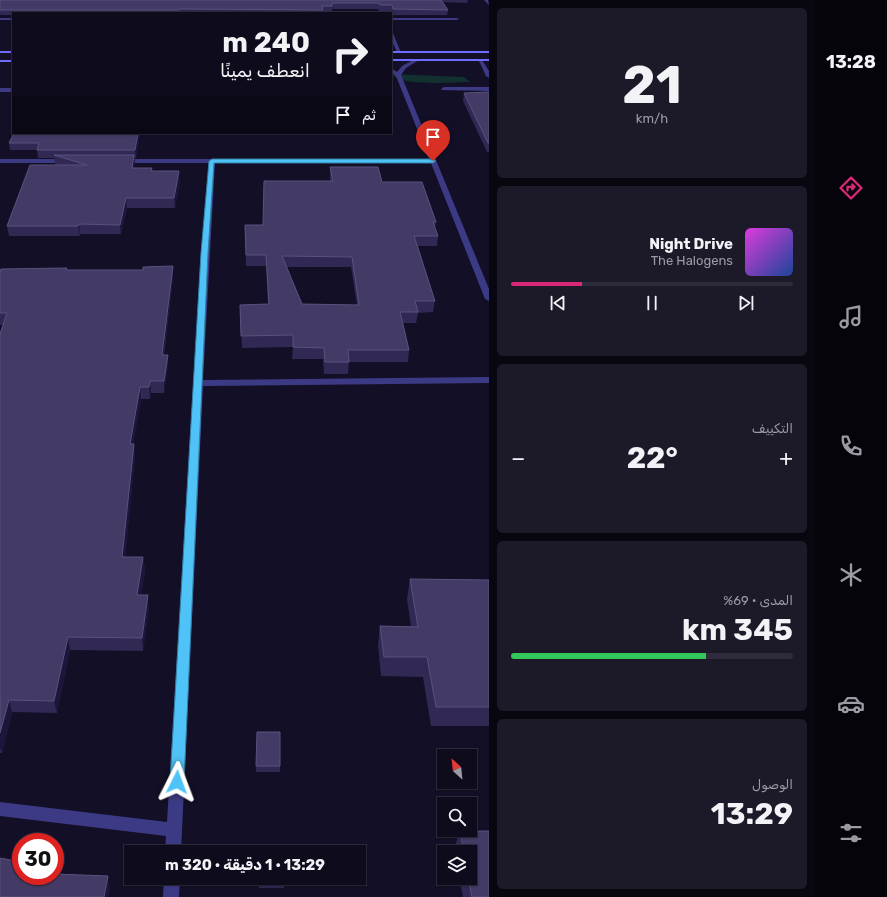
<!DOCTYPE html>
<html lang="ar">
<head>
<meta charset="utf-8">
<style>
  :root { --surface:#0e0b1c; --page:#1c1929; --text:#f1f3f6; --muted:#9b9ba3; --line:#2e2b3b; --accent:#db2777 }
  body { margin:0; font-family:Rubik,Cairo,sans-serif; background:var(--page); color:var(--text); direction:rtl; height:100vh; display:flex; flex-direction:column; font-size:15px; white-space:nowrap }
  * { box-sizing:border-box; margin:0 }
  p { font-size:13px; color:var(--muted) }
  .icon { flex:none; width:22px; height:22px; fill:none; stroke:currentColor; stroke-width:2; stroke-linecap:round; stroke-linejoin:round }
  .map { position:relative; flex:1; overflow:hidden; direction:ltr }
  .side { display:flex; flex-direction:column; gap:8px; padding:8px; background:#08060f; width:326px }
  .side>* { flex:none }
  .guide { position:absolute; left:12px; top:12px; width:380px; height:122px; border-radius:0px; box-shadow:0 1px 3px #0004,0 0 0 1px var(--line); direction:rtl; background:#0e0b1c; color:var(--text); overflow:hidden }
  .needle { width:26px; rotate:333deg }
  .fabs { position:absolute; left:437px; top:749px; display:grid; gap:8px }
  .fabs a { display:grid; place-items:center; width:40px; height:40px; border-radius:0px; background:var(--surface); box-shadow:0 1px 3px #0004,0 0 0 1px var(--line); font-size:20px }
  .speed { position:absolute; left:12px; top:833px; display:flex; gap:8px; font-size:20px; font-weight:700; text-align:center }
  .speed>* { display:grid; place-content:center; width:52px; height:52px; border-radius:50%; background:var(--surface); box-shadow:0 1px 3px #0004,0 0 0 1px var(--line); line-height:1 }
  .speed .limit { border:6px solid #d22; background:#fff; color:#111 }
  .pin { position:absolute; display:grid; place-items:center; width:34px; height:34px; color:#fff; margin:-41px -17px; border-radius:50% 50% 50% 0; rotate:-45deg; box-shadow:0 0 4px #0007 }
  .pin .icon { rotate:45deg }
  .me { position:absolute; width:44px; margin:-22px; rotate:3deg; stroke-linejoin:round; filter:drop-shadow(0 0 3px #0008) }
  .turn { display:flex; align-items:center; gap:14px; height:84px; padding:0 16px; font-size:18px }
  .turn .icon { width:52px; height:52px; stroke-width:2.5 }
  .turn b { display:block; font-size:28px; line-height:34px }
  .then { display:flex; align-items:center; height:38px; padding:0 16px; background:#0003; gap:8px; font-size:15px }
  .big { font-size:30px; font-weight:700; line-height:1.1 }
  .side .widget { flex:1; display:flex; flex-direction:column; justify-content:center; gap:6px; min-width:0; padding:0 14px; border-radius:6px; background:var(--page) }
  .side .dial { align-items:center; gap:0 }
  .dial b { font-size:52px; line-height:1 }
  .song { display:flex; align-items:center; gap:12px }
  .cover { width:48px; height:48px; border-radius:6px; background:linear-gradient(135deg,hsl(300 70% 55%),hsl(220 70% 35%)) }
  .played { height:4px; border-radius:2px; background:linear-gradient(90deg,var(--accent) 25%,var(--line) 25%) }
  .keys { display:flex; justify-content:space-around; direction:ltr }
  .heat { display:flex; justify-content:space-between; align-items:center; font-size:22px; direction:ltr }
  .charge { height:6px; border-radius:3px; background:linear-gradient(90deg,#34c759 69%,var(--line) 0) }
  .trip { position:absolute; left:124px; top:845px; width:242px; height:40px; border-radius:0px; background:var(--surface); box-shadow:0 1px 3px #0004,0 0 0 1px var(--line); font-weight:700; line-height:40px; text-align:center; direction:rtl }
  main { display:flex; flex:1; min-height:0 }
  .tab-bar { display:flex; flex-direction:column; width:72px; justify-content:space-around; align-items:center; background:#06040b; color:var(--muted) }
  .tab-bar .icon { width:28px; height:28px }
  .tab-bar .selected { color:var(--accent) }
  .tab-bar b { font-size:18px; color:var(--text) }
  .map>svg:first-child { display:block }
  .green { fill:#12302f }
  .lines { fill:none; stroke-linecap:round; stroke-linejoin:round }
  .street { fill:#3d3a85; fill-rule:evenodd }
  .secondary { fill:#6f6bff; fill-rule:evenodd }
  .wall { fill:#312854; fill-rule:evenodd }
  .shaded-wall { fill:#1d163a }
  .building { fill:#433a66; stroke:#5a527e; fill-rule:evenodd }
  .route { fill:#4fc3f7; stroke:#337fa1 }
</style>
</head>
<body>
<main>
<nav class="tab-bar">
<b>13:28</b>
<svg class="icon selected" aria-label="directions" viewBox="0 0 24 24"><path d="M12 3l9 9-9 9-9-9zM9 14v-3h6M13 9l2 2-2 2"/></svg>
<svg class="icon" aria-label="music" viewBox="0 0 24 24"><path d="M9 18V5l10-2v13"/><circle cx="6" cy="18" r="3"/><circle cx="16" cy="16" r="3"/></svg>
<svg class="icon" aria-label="phone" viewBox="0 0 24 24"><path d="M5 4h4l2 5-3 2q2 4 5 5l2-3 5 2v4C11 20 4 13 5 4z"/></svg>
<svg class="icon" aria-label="climate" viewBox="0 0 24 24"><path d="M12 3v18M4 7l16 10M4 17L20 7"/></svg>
<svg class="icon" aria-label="car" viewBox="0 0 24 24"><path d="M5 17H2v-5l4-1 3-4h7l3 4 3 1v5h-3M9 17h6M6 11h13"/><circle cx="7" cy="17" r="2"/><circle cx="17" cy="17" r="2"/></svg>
<svg class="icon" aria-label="filters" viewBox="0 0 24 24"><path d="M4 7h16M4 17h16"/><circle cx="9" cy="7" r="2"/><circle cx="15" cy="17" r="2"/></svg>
</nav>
<section class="side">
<div class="widget dial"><b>21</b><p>km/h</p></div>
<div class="widget">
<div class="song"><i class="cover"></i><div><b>Night Drive</b><p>The Halogens</p></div></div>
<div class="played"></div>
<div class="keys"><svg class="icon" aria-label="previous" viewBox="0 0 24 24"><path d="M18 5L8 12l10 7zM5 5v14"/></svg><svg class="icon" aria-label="pause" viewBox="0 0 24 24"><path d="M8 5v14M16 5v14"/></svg><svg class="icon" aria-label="next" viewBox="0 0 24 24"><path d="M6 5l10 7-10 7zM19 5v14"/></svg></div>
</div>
<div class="widget"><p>التكييف</p>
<div class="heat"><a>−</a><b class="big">22°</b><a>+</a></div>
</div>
<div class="widget"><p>المدى · 69%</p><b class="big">345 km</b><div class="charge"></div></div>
<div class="widget"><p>الوصول</p><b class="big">13:29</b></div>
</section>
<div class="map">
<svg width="489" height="897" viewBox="0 0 489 897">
  <rect width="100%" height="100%" fill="#130f26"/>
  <path class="green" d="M391,74L464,77L470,82C452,82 402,87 391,74Z"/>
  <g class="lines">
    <path class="street" d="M484,0H488L489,5Z
      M0,18H13V20H0Z
      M391,18H457L459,19L457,20H391Z
      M391,32L393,33L401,53L397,52L391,39Z
      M415,59L419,60L406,68L401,75L489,289V301L485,299L431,163H215L203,380L489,377V383L203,386L181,852H165L166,836L0,816V802L167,822L201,253L209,163H122L119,161L122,159H429L396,76L391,72V68L397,72L402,66Z
      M478,59L482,60L489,71V78L486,76Z
      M444,87H489V91L442,90L441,89Z
      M0,88H13V92H0Z
      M0,159H68L71,161L68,163H0Z
      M164,878H180L179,897H163Z"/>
    <path class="secondary" d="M0,51H13V53H0Z
      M391,51H489V53H391Z
      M391,59H489V61H391Z
      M0,60H13V62H0Z"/>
  </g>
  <path class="wall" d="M0,0H468L467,3L443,2L448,10L447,15H393L391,11H379L378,9H332V11H323V13H13V15H0Z
    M489,92V152H487L463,101L464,93Z
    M140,133L136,158H134L135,164L134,168L152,171L180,180L175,208H127L121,234H80V236H9L7,226L58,165L55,164L54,158H38L37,150H10L9,143Z
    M330,167L382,182L436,222L435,227L438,236L437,246H418L435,301L433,312L418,313L416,323H403L409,350L408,362H349L348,374H324L323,359H292L293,347L242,348L240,305L268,304L266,266H246L245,225H263L330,181ZM286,267H351L357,305L302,304Z
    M173,266V277L164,355H168V366L164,393H151L150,399H141L133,444L135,456L125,557H143L145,570L141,595L149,608L143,651L70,650L57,713L12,712L2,753H0V334L3,325H0V272L67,268V270H143Z
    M410,579L489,580V726H431L423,677L381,676L378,645L380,626H411L407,599Z
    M257,732L280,766V772H256Z
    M460,831H489V897H463L459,878H470V852H455L454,849Z
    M259,878L284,882V888H259Z"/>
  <path class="shaded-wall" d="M138,133H140L136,158L135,150Z
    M134,155L135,164L132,177V168Z
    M179,171L180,180L175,208L174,198Z
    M126,198L127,208L121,234L120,225Z
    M79,224L80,234V236L78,226Z
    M173,266V277L162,366V355Z
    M168,355V366L164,393V381Z
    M150,381L151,393L150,399L149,387Z
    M140,387L141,399L131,456L130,444Z
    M134,444L135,456L124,570L122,557Z
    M143,557L145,570L139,607L137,595Z
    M148,595L149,608L143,651L142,638Z
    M68,637L70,650L57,713L54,701Z
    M9,700L12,712L2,753L0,748V733Z
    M108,876L110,890L109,897H104Z"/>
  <path class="building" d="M0,0H441L448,10L393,9L392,5H380L379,3H332V6H322L323,10L180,9L179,10H0Z
    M489,92V143H488L464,93Z
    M14,133H138L135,150H37L39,143H9Z
    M54,155H134L132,168H152L151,171H179L174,198H126L120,225L79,224L78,226H7L30,165H87Z
    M330,167H378L382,182H422L436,222H433L438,236H414L435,301H415L418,312H400L409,350H348L349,362H325L324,348L293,347V335L241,336L240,305L269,304L266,255H246L245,225H263L264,181H333ZM282,256L352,257L359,305L302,304Z
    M173,266L162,355H168L164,381H150L149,387H140L130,444H134L122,557H143L137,595H148L142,638L68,637L54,701L9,700L0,733V334L7,313H0V272L1,269L67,268L66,270H143V267Z
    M410,579L489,580V707H436L427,657H384L380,626L418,627Z
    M257,732H280V766H256Z
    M460,831H489V897H472L468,878H470V852H464Z
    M259,847H283V852H259Z
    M0,858L21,862V876H55V874L108,876L104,897H0Z
    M259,878H284V882H259Z"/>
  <path class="route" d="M212,159H433L436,161L433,163H214L208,253L184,782L182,786L177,788L172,786L170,782L201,253L209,161Z"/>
</svg>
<div class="fabs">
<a><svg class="needle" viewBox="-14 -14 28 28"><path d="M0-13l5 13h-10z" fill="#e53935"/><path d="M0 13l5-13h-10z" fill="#9b9ba3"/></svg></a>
<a><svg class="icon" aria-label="search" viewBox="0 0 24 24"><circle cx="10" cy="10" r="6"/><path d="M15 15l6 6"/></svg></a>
<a><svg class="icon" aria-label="layers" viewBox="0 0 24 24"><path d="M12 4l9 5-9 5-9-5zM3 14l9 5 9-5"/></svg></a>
</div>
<div class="speed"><div class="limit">30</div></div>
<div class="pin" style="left:433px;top:161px;background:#d93025"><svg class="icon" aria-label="arrive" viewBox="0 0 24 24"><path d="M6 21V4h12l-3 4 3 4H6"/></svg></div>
<svg class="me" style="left:177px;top:782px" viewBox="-20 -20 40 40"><path d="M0-17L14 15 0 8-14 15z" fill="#4fc3f7" stroke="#fff" stroke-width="4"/></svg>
<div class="trip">13:29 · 1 دقيقة · 320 m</div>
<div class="guide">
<div class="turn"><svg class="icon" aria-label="right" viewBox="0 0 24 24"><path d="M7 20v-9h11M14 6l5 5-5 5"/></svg><div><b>240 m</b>انعطف يمينًا</div></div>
<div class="then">ثم<svg class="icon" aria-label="arrive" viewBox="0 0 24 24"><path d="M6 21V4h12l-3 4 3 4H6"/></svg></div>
</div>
</div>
</main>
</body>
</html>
